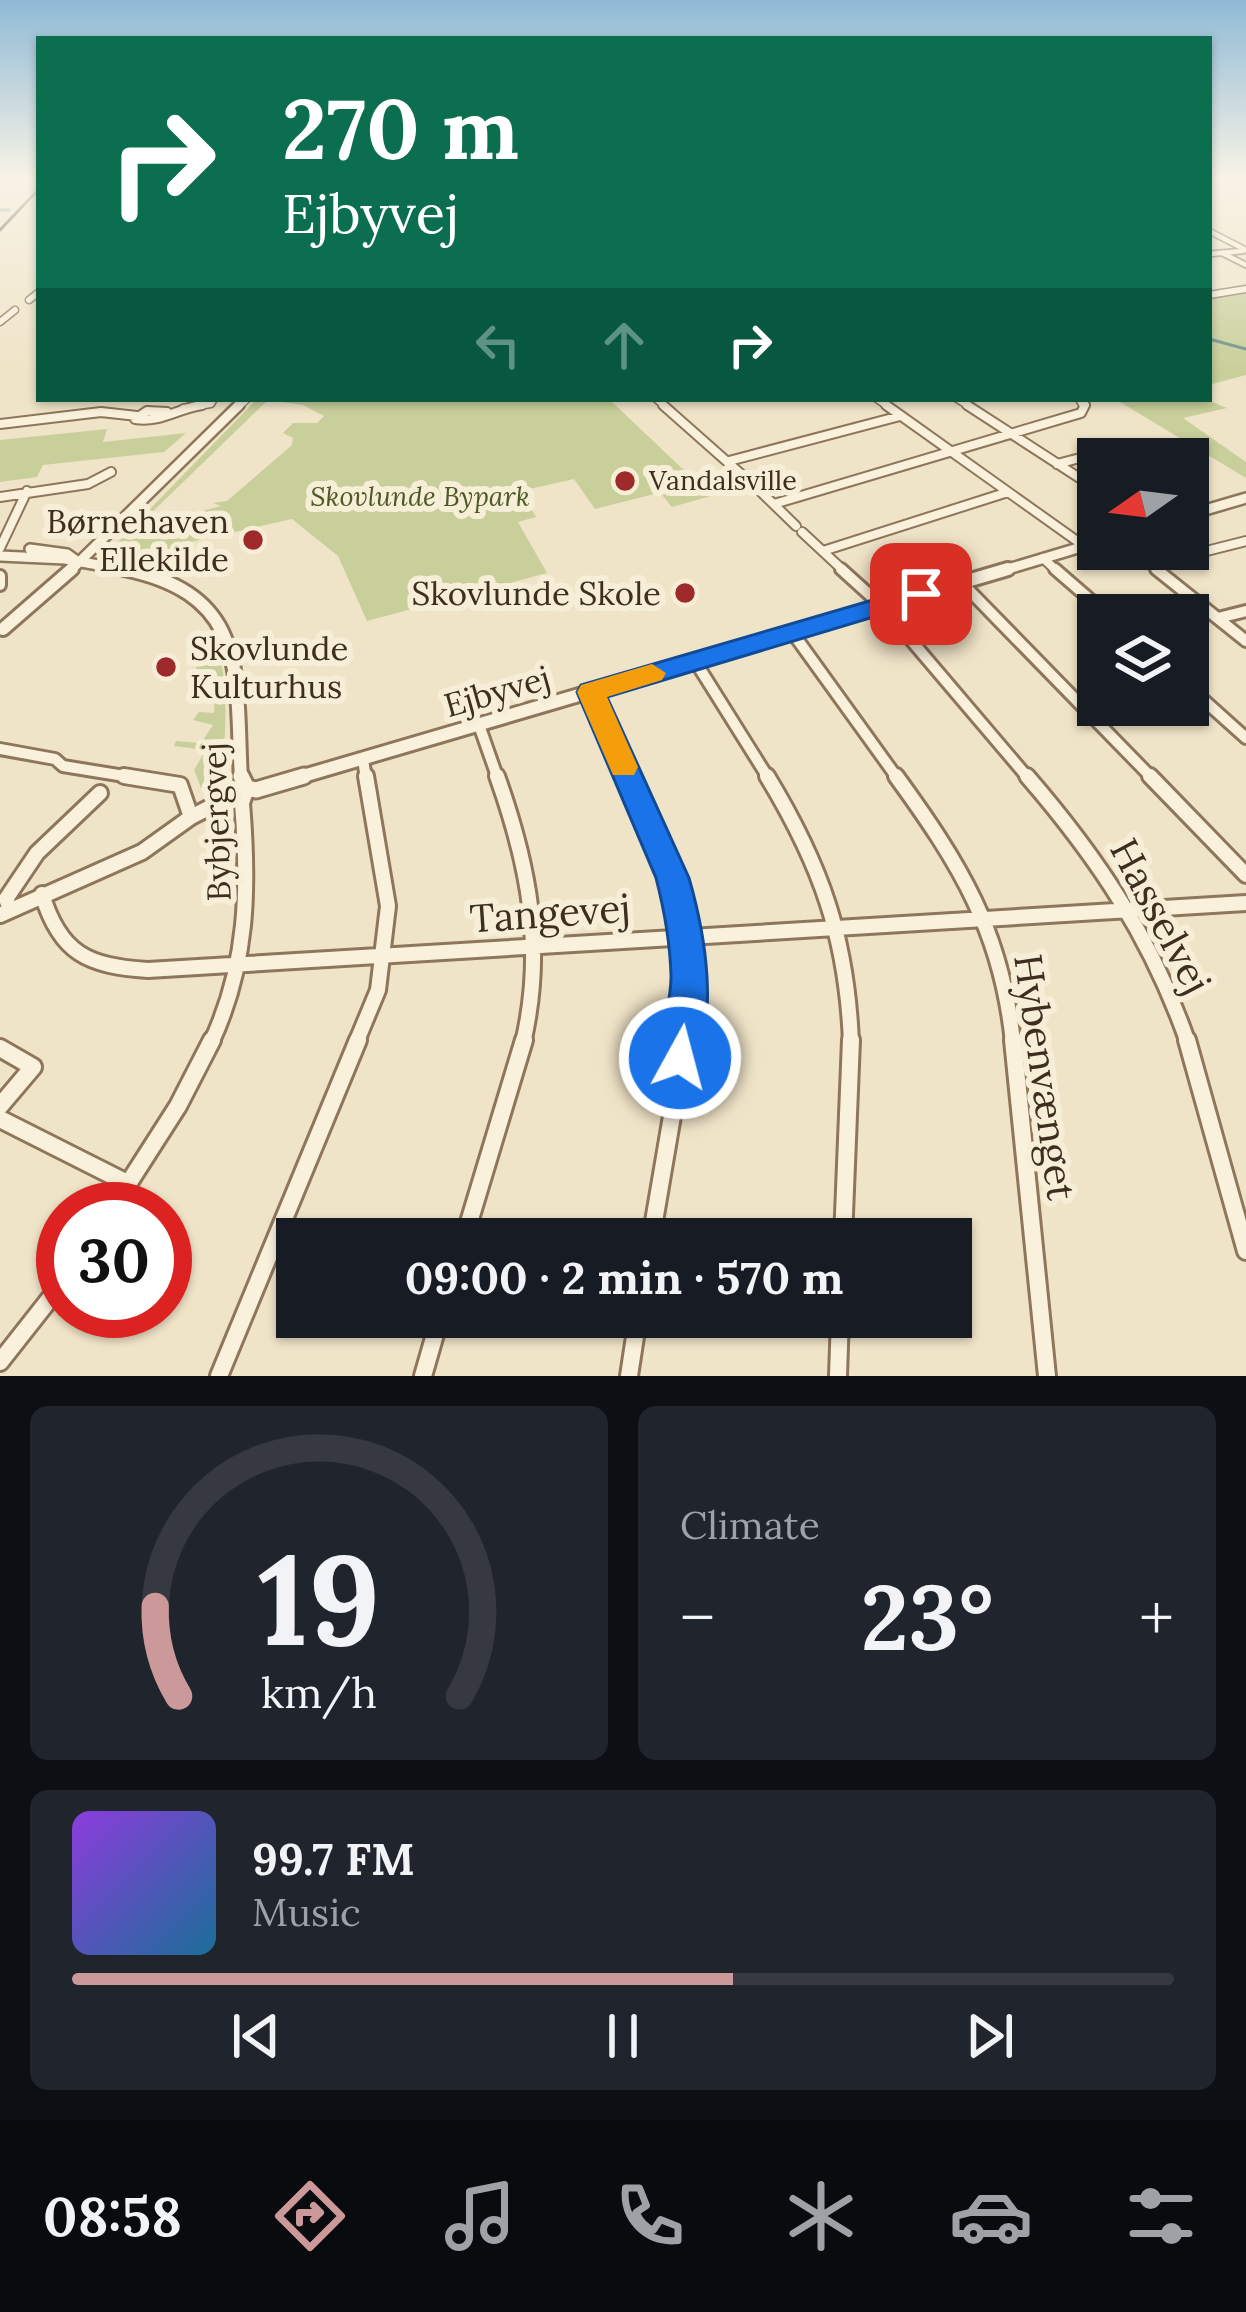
<!DOCTYPE html>
<html lang="en">
<head>
<meta charset="utf-8">
<style>
  :root { --surface:#171b24; --page:#20242c; --text:#f1f3f6; --muted:#9ea1a6; --line:#363941; --accent:#cc999b }
  body { margin:0; font-family:Lora,serif; background:var(--page); color:var(--text); height:100vh; display:flex; flex-direction:column; font-size:45px; white-space:nowrap }
  * { box-sizing:border-box; margin:0 }
  p { font-size:39px; color:var(--muted) }
  .icon { flex:none; width:66px; height:66px; fill:none; stroke:currentColor; stroke-width:2; stroke-linecap:round; stroke-linejoin:round }
  .map { position:relative; height:1376px; overflow:hidden }
  .details { display:flex; flex-direction:column; gap:30px; padding:30px; background:#0d0f14; flex:1 }
  .details>* { flex:none }
  .top-card { position:absolute; left:36px; top:36px; width:1176px; height:366px; border-radius:0px; box-shadow:0 3px 9px #0004; background:#0b6e4f; color:#fff; overflow:hidden }
  .needle { width:78px; rotate:256deg }
  .controls { position:absolute; left:1077px; top:438px; display:grid; gap:24px }
  .controls a { display:grid; place-items:center; width:132px; height:132px; border-radius:0px; background:var(--surface); box-shadow:0 3px 9px #0004; font-size:60px }
  .speed { position:absolute; left:36px; top:1182px; display:flex; gap:24px; font-size:60px; font-weight:700; text-align:center }
  .speed>* { display:grid; place-content:center; width:156px; height:156px; border-radius:50%; background:var(--surface); box-shadow:0 3px 9px #0004; line-height:1 }
  .speed .limit { border:18px solid #d22; background:#fff; color:#111 }
  .pin { position:absolute; display:grid; place-items:center; width:102px; height:102px; color:#fff; margin:-51px; border-radius:24px; box-shadow:0 6px 18px #0006 }
  .me { position:absolute; width:132px; margin:-66px; rotate:7deg; stroke-linejoin:round; filter:drop-shadow(0 0 9px #0008) }
  .turn { display:flex; align-items:center; gap:42px; height:252px; padding:0 48px; font-size:54px }
  .turn .icon { width:156px; height:156px; stroke-width:2.5 }
  .turn b { display:block; font-size:84px; line-height:102px }
  .lanes { display:flex; align-items:center; height:114px; padding:0 48px; background:#0003; justify-content:center; gap:60px; direction:ltr }
  .lanes .off { opacity:.35 }
  .big { font-size:90px; font-weight:700; line-height:1.1 }
  .details .tile { flex:1; display:flex; flex-direction:column; justify-content:center; gap:18px; min-width:0; padding:0 42px; border-radius:18px; background:var(--page) }
  .details .dial { align-items:center; gap:0 }
  .dial svg { height:312px; overflow:visible; fill:none; stroke:var(--line); stroke-width:7; stroke-linecap:round; text-anchor:middle }
  .dial text { fill:var(--text); stroke:none }
  .song { display:flex; align-items:center; gap:36px }
  .cover { width:144px; height:144px; border-radius:18px; background:linear-gradient(135deg,hsl(270 70% 55%),hsl(200 70% 35%)) }
  .played { height:12px; border-radius:6px; background:linear-gradient(90deg,var(--accent) 60%,var(--line) 60%) }
  .keys { display:flex; justify-content:space-around; direction:ltr }
  .heat { display:flex; justify-content:space-between; align-items:center; font-size:66px; direction:ltr }
  .details .tiles { flex:1; display:grid; gap:30px; grid-template-columns:1fr 1fr }
  .tile:last-child { grid-column:span 2 }
  .trip { position:absolute; left:276px; top:1218px; width:696px; height:120px; border-radius:0px; background:var(--surface); box-shadow:0 3px 9px #0004; font-weight:700; line-height:120px; text-align:center }
  .dock { display:flex; height:192px; justify-content:space-around; align-items:center; background:#090b0e; color:var(--muted) }
  .dock .icon { width:84px; height:84px }
  .dock .on { color:var(--accent) }
  .dock b { font-size:54px; color:var(--text) }
  .map>svg:first-child { display:block }
  .green { fill:#c9cf9b; fill-rule:evenodd }
  .lines { fill:none; stroke-linecap:round; stroke-linejoin:round }
  .stream { stroke:#6f938a; stroke-width:3 }
  .minor-far5-casing { stroke:#8d765c; stroke-width:8 }
  .minor-far4-casing { stroke:#8d765c; stroke-width:9 }
  .minor-far3-casing { stroke:#8d765c; stroke-width:12 }
  .minor-far2-casing { stroke:#8d765c; stroke-width:16 }
  .minor-far1-casing { stroke:#8d765c; stroke-width:20 }
  .minor-casing { stroke:#8d765c; stroke-width:22 }
  .tertiary-far3-casing { stroke:#8d765c; stroke-width:10 }
  .tertiary-far2-casing { stroke:#8d765c; stroke-width:14 }
  .tertiary-far1-casing { stroke:#8d765c; stroke-width:18 }
  .tertiary-casing { stroke:#8d765c; stroke-width:21 }
  .minor-far5 { stroke:#faf1dc; stroke-width:4.5 }
  .minor-far4 { stroke:#faf1dc; stroke-width:6 }
  .minor-far3 { stroke:#faf1dc; stroke-width:8 }
  .minor-far2 { stroke:#faf1dc; stroke-width:10 }
  .minor-far1 { stroke:#faf1dc; stroke-width:14 }
  .minor { stroke:#faf1dc; stroke-width:16 }
  .tertiary-far3 { stroke:#faf1dc; stroke-width:8 }
  .tertiary-far2 { stroke:#faf1dc; stroke-width:9 }
  .tertiary-far1 { stroke:#faf1dc; stroke-width:12 }
  .tertiary { stroke:#faf1dc; stroke-width:15 }
  .tram { stroke:#3d2e20; stroke-width:3 }
  .route { fill:#1a73e8; stroke:#114b97; stroke-width:3 }
  .slow { fill:#f59e0b }
  .poi-dot { fill:#9e2a2b; stroke:#f7eed8; stroke-width:4.5 }
  .labels { text-anchor:middle; stroke-width:12; stroke-linejoin:round; paint-order:stroke }
  .far-poi-label { font-size:27px; fill:#3d2e20; stroke:#f7eed8; text-anchor:start }
  .far-park-label { font-size:27px; font-style:italic; fill:#4d5a26; stroke:#f7eed8 }
  .poi-label { font-size:33px; fill:#3d2e20; stroke:#f7eed8; text-anchor:end }
  .street-label { font-size:33px; fill:#3d2e20; stroke:#f7eed8 }
  .near-street-label { font-size:39px; fill:#3d2e20; stroke:#f7eed8 }
</style>
</head>
<body>
<div class="map">
<svg width="1246" height="1376" viewBox="0 0 1246 1376">
  <rect width="100%" height="100%" fill="#f0e4c8"/>
  <path class="green" d="M1246,293V375L1209,385V296Z
    M257,399H609L711,496L672,507L662,495L678,488L595,509L574,479L521,491L536,517L518,522L547,573L367,621L338,556L292,519L186,543L184,563L157,557L145,564L120,558L113,547ZM268,400L303,405L324,416L317,423H293L283,433L293,438L292,445L227,501L213,503L221,506L187,515L174,513L161,522L144,520Z
    M1115,399H1205L1227,408L1183,418L1246,462V478Z
    M107,429L103,442L186,433L164,452L43,465L37,477L0,482V440Z
    M213,646C234,669 222,758 222,792L201,788L194,770L206,750L174,746L176,741L201,743L213,725L193,720L199,712L214,713L215,683L201,682L207,673L202,670L194,679H188Z"/>
  <g class="lines">
    <path class="stream" d="M0,210H9
      M1209,339L1246,349"/>
    <g class="minor-far5-casing">
      <path id="minor-far5" d="M1211,232L1246,250
        M1222,253L1246,265
        M1209,254L1243,251"/>
    </g>
    <g class="minor-far4-casing">
      <path id="minor-far4" d="M1209,295L1246,289
        M29,300L39,292
        M0,322L15,310
        M656,399L667,408
        M877,399L890,408
        M957,399L972,408
        M1079,399L1084,408
        M183,408L211,404L214,399"/>
    </g>
    <g class="minor-far3-casing">
      <path id="minor-far3" d="M663,405L750,482
        M886,405L1084,546
        M967,405L1098,490
        M167,412L147,411L135,419C161,423 176,409 202,405
        M0,424L101,412L137,416
        M729,461L900,416
        M1057,464L1130,445L1174,459
        M756,487L796,526
        M0,497L88,484L111,472
        M774,504L1081,413L1085,405
        M802,532L845,572
        M0,548L27,491
        M1132,549L1160,572
        M823,551L1008,492
        M1043,558L1058,572
        M1151,565L1246,541"/>
    </g>
    <g class="minor-far2-casing">
      <path id="minor-far2" d="M841,569L872,597
        M1055,569L1108,615
        M1156,569L1246,641
        M0,576V585
        M961,582L1153,779
        M882,606L1029,779
        M1218,618L1246,611
        M792,632L898,779
        M695,661L769,779
        M1188,686L1246,738
        M591,692L631,779
        M479,725L498,779
        M0,749L55,759L63,766L143,779
        M363,759L366,779"/>
    </g>
    <g class="minor-far1-casing">
      <path id="minor-far1" d="M124,776L180,785L191,817
        M497,776C529,866 545,948 523,1043
        M630,776C675,873 695,934 685,1043
        M767,776C821,865 847,938 851,1043
        M896,776C960,864 1002,932 1013,1043
        M1027,776C1098,858 1152,939 1188,1043
        M1150,776L1246,875
        M42,894C60,954 88,966 148,970L1246,903
        M10,909L6,899L37,853L100,793
        M0,915L142,852L191,817L247,788
        M211,1043C248,964 249,888 242,803L247,788
        M356,1043L378,990L388,906L366,776"/>
    </g>
    <g class="minor-casing">
      <path id="minor" d="M1013,1040L1047,1376
        M1187,1040L1246,1251
        M0,1048L33,1067L0,1106
        M0,1119L129,1184
        M112,1209L178,1106L212,1040
        M464,1239L524,1040
        M651,1239L685,1040
        M843,1239L851,1040
        M0,1362L63,1282
        M219,1376L358,1040
        M423,1376L440,1317
        M629,1376L638,1317
        M838,1376L840,1317"/>
    </g>
    <g class="tertiary-far3-casing">
      <path id="tertiary-far3" d="M236,408L246,399"/>
    </g>
    <g class="tertiary-far2-casing">
      <path id="tertiary-far2" d="M1188,515L1246,498
        M30,549L67,554L78,562
        M0,556L65,559L137,572
        M69,572L239,405
        M998,572L1098,542"/>
    </g>
    <g class="tertiary-far1-casing">
      <path id="tertiary-far1" d="M124,569C251,595 235,677 241,779
        M3,629L72,569
        M293,779L1008,569"/>
    </g>
    <g class="tertiary-casing">
      <path id="tertiary" d="M241,776L247,788L256,790L304,776"/>
    </g>
    <use href="#minor-far5" class="minor-far5"/>
    <use href="#minor-far4" class="minor-far4"/>
    <use href="#minor-far3" class="minor-far3"/>
    <use href="#minor-far2" class="minor-far2"/>
    <use href="#minor-far1" class="minor-far1"/>
    <use href="#minor" class="minor"/>
    <use href="#tertiary-far3" class="tertiary-far3"/>
    <use href="#tertiary-far2" class="tertiary-far2"/>
    <use href="#tertiary-far1" class="tertiary-far1"/>
    <use href="#tertiary" class="tertiary"/>
    <path class="tram" d="M0,230L39,189"/>
  </g>
  <linearGradient id="sky" x2="0" y2="1"><stop stop-color="#8fbad6"/><stop offset="0.48" stop-color="#f8f3e6"/><stop offset="1" stop-color="#f8f3e6" stop-opacity="0"/></linearGradient>
  <rect width="1246" height="370" fill="url(#sky)"/>
  <path class="route" d="M921,586L933,594L930,600L607,697L689,878C706,937 718,1013 694,1072L680,1077L667,1072C654,1042 672,1007 671,975C670,942 664,909 656,878L577,692L581,685Z"/>
  <path class="slow" d="M652,664L666,673L662,680L607,697L638,767L634,775H613L577,692L581,685Z"/>
  <g class="poi-dot">
    <circle cx="625" cy="481" r="12"/>
    <circle cx="253" cy="540" r="12"/>
    <circle cx="685" cy="593" r="12"/>
    <circle cx="166" cy="667" r="12"/>
  </g>
  <g class="labels">
    <g class="far-poi-label">
      <text x="649" y="490">Vandalsville</text>
    </g>
    <g class="far-park-label">
      <text x="420" y="506">Skovlunde Bypark</text>
    </g>
    <g class="poi-label">
      <text x="229" y="533">Børnehaven<tspan x="229" dy="38">Ellekilde</tspan></text>
      <text x="661" y="605">Skovlunde Skole</text>
      <text x="190" y="660" text-anchor="start">Skovlunde<tspan x="190" dy="38">Kulturhus</tspan></text>
    </g>
    <g class="street-label">
      <text transform="translate(497 691) rotate(-16)" y="12">Ejbyvej</text>
      <text transform="translate(216 822) rotate(-92)" y="12">Bybjergvej</text>
    </g>
    <g class="near-street-label">
      <text transform="translate(550 913) rotate(-4)" y="14">Tangevej</text>
      <text transform="translate(1161 916) rotate(62)" y="14">Hasselvej</text>
      <text transform="translate(1045 1077) rotate(82)" y="14">Hybenvænget</text>
    </g>
  </g>
</svg>
<div class="controls">
<a><svg class="needle" viewBox="-14 -14 28 28"><path d="M0-13l5 13h-10z" fill="#e53935"/><path d="M0 13l5-13h-10z" fill="#9ea1a6"/></svg></a>
<a><svg class="icon" aria-label="layers" viewBox="0 0 24 24"><path d="M12 4l9 5-9 5-9-5zM3 14l9 5 9-5"/></svg></a>
</div>
<div class="speed"><div class="limit">30</div></div>
<div class="pin" style="left:921px;top:594px;background:#d93025"><svg class="icon" aria-label="arrive" viewBox="0 0 24 24"><path d="M6 21V4h12l-3 4 3 4H6"/></svg></div>
<svg class="me" style="left:680px;top:1058px" viewBox="-20 -20 40 40"><circle r="17" fill="#1a73e8" stroke="#fff" stroke-width="3"/><path d="M0-11L8 9 0 5-8 9z" fill="#fff"/></svg>
<div class="trip">09:00 · 2 min · 570 m</div>
<div class="top-card">
<div class="turn"><svg class="icon" aria-label="right" viewBox="0 0 24 24"><path d="M7 20v-9h11M14 6l5 5-5 5"/></svg><div><b>270 m</b>Ejbyvej</div></div>
<div class="lanes"><svg class="icon off" aria-label="left" viewBox="0 0 24 24"><path d="M17 20v-9H6M10 6l-5 5 5 5"/></svg><svg class="icon off" aria-label="ahead" viewBox="0 0 24 24"><path d="M12 20V5M6 11l6-6 6 6"/></svg><svg class="icon" aria-label="right" viewBox="0 0 24 24"><path d="M7 20v-9h11M14 6l5 5-5 5"/></svg></div>
</div>
</div>
<section class="details">
<div class="tiles">
<div class="tile dial"><svg viewBox="0 0 100 80">
<path d="M14 69A42 42 0 1 1 86 69"/>
<path d="M14 69A42 42 0 0 1 8 46" stroke="#cc999b"/>
<text x="50" y="56" font-size="32" font-weight="700">19</text>
<text x="50" y="72" font-size="11">km/h</text>
</svg></div>
<div class="tile"><p>Climate</p>
<div class="heat"><a>−</a><b class="big">23°</b><a>+</a></div>
</div>
<div class="tile">
<div class="song"><i class="cover"></i><div><b>99.7 FM</b><p>Music</p></div></div>
<div class="played"></div>
<div class="keys"><svg class="icon" aria-label="previous" viewBox="0 0 24 24"><path d="M18 5L8 12l10 7zM5 5v14"/></svg><svg class="icon" aria-label="pause" viewBox="0 0 24 24"><path d="M8 5v14M16 5v14"/></svg><svg class="icon" aria-label="next" viewBox="0 0 24 24"><path d="M6 5l10 7-10 7zM19 5v14"/></svg></div>
</div>
</div>
</section>
<nav class="dock">
<b>08:58</b>
<svg class="icon on" aria-label="directions" viewBox="0 0 24 24"><path d="M12 3l9 9-9 9-9-9zM9 14v-3h6M13 9l2 2-2 2"/></svg>
<svg class="icon" aria-label="music" viewBox="0 0 24 24"><path d="M9 18V5l10-2v13"/><circle cx="6" cy="18" r="3"/><circle cx="16" cy="16" r="3"/></svg>
<svg class="icon" aria-label="phone" viewBox="0 0 24 24"><path d="M5 4h4l2 5-3 2q2 4 5 5l2-3 5 2v4C11 20 4 13 5 4z"/></svg>
<svg class="icon" aria-label="climate" viewBox="0 0 24 24"><path d="M12 3v18M4 7l16 10M4 17L20 7"/></svg>
<svg class="icon" aria-label="car" viewBox="0 0 24 24"><path d="M5 17H2v-5l4-1 3-4h7l3 4 3 1v5h-3M9 17h6M6 11h13"/><circle cx="7" cy="17" r="2"/><circle cx="17" cy="17" r="2"/></svg>
<svg class="icon" aria-label="filters" viewBox="0 0 24 24"><path d="M4 7h16M4 17h16"/><circle cx="9" cy="7" r="2"/><circle cx="15" cy="17" r="2"/></svg>
</nav>
</body>
</html>
